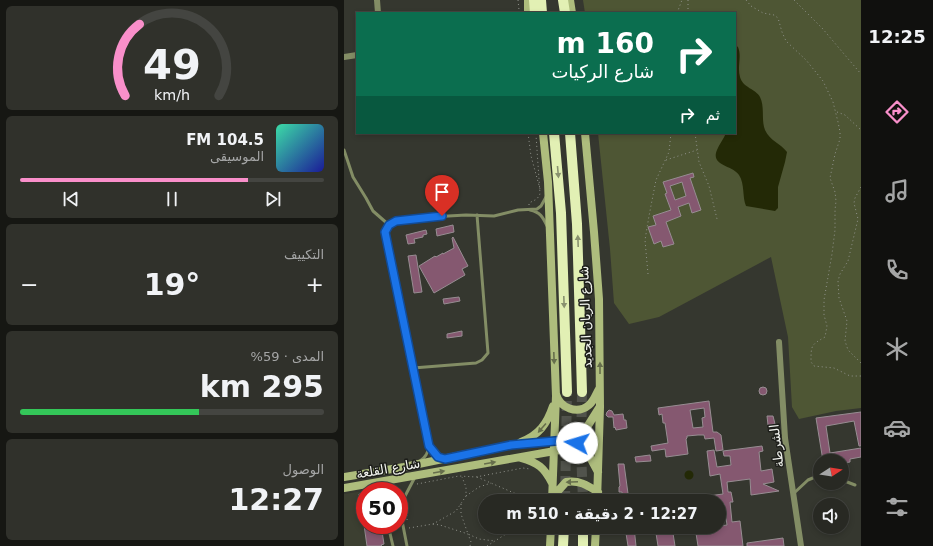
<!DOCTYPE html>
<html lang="ar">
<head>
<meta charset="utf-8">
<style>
  :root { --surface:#282923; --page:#30312b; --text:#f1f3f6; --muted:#a5a6a6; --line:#444541; --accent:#f98fca }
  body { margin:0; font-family:"DejaVu Sans",Vazirmatn,sans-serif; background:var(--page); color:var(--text); direction:rtl; height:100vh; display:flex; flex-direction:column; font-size:15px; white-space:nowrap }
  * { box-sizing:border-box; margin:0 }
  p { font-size:13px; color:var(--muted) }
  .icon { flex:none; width:22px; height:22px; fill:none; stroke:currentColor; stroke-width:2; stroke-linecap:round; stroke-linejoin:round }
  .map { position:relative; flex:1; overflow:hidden; direction:ltr }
  .drawer { display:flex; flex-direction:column; gap:6px; padding:6px; background:#161713; width:344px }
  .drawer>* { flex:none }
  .banner { position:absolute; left:12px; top:12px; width:380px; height:122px; border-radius:0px; box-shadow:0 2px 6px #0003,0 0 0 1px var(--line); direction:rtl; background:#0b6e4f; color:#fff; overflow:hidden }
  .needle { width:26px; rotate:78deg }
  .buttons { position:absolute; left:469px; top:454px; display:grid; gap:8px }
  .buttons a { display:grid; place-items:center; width:36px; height:36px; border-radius:50%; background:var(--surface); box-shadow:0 2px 6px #0003,0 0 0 1px var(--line); font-size:20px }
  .speed { position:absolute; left:12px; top:482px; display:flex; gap:8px; font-size:20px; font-weight:700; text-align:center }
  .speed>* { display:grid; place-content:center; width:52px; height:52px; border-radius:50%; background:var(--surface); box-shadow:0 2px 6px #0003,0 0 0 1px var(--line); line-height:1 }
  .speed .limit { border:6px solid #d22; background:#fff; color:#111 }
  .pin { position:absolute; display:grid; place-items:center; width:34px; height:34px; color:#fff; margin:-41px -17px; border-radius:50% 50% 50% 0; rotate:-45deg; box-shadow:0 0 4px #0007 }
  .pin .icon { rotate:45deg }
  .me { position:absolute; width:44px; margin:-22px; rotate:276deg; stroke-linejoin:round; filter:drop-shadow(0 0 3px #0008) }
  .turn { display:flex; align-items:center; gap:14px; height:84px; padding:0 16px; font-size:18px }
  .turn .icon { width:52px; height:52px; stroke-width:2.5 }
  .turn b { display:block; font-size:28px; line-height:34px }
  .then { display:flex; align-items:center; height:38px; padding:0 16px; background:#0003; gap:8px; font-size:15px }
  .big { font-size:30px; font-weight:800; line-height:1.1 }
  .drawer .widget { flex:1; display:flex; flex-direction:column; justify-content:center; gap:6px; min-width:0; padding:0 14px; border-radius:6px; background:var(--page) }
  .drawer .dial { align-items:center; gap:0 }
  .dial svg { height:104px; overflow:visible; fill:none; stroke:var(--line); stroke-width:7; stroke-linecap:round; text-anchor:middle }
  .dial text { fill:var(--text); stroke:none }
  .song { display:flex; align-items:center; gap:12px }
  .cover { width:48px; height:48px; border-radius:6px; background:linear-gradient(135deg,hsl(160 70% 55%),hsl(240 70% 35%)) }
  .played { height:4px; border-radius:2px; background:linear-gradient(90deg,var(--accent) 75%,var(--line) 75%) }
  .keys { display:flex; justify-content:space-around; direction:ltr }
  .heat { display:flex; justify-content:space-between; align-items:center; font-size:22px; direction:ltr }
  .charge { height:6px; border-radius:3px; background:linear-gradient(90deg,#34c759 59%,var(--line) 0) }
  .trip { position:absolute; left:134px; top:494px; width:248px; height:40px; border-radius:20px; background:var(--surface); box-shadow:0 2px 6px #0003,0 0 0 1px var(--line); font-weight:800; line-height:40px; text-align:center; direction:rtl }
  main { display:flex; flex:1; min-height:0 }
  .dock { display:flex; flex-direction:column; width:72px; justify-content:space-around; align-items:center; background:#10100e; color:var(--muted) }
  .dock .icon { width:28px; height:28px }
  .dock .on { color:var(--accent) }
  .dock b { font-size:18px; color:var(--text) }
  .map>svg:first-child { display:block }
  .built { fill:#3c3f31 }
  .green { fill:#4e5634 }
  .water { fill:#232906 }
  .building { fill:#855870; stroke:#978d92; fill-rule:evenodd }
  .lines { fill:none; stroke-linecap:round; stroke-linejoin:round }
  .trunk-tunnel { stroke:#51534c; stroke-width:10; stroke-dasharray:10 5; stroke-linecap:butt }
  .path { stroke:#92948d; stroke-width:1; stroke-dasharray:1 3; stroke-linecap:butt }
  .service { stroke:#838d65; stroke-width:3 }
  .minor { stroke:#838d65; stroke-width:6 }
  .secondary { stroke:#aebd7d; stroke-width:8 }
  .trunk { stroke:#e2f0b4; stroke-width:10 }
  .oneway { fill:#89926f }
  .oneway2 { fill:#666e4c }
  .route-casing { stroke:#114b97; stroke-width:10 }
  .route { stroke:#1a73e8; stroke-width:7 }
  .labels { text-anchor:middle; stroke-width:3; stroke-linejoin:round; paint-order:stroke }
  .street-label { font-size:13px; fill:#f1f3ee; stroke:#1d1e1a }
</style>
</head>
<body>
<main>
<nav class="dock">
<b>12:25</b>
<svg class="icon on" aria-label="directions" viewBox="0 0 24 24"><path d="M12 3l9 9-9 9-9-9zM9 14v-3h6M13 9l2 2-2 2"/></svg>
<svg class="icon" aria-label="music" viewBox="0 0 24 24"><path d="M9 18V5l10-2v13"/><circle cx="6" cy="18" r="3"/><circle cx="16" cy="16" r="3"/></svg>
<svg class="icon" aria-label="phone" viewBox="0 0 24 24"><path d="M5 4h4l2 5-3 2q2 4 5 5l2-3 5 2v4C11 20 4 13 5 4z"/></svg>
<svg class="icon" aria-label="climate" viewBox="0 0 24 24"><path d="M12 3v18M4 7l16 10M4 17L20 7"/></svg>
<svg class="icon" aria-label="car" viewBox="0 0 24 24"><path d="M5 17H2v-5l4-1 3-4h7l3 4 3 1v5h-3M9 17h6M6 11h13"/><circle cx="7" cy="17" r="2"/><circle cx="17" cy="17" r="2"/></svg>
<svg class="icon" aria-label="filters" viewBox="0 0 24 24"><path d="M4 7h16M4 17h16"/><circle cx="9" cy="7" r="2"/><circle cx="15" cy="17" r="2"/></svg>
</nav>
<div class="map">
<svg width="517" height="546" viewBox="0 0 517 546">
  <rect width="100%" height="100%" fill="#35372f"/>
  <path class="built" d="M27,490V491H21V525L36,546H0V494Z"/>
  <path class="green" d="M239,0H517V408L492,411L455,419L448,407L444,337L427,257L315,317L285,324L270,303L266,249L254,133H391V13H241Z"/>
  <path class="water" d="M391,45L394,47C398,56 393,67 396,77C399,88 412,89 416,97C421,107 417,120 421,130C426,141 436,143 443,152L441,162L434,187V208L431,211L402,206C398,197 401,184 395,175C389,165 366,166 373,150C375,144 380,139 382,133H391Z
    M340.5 475a4.5 4.5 0 1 1 9 0a4.5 4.5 0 1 1-9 0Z"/>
  <path class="building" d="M349,173L350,177L346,178L357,210L348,213L345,203L334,207L337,216L322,222L330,244L319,247L317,241L310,244L304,227L312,225L309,216L327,210L321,194L323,193L319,182ZM338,182L342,196L331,200L326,186Z
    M109,225L110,232L93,236L92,229Z
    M82,230L83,234L79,235V237L70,239L71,243L64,244L62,235Z
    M109,237L124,266L118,269L121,275L90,293L75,266L91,256L92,257L99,253V254L110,248L108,238Z
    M72,255L78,292L70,293L64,256Z
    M115,297L116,301L100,304L99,299Z
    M118,331V336L103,338V334Z
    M415 391a4 4 0 1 1 8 0a4 4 0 1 1-8 0Z
    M365,401L369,432H373L377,435L379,450L372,451L370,438L361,439L360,435H354L343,436V438L342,439L344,454L322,457L321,449L308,451L307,446L324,443L321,423H319L318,414L315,415L314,408ZM360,408L361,417L358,418L359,427L349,428L346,410Z
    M265,410L268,411L270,415L279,414L280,420H282L283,428L272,430L271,427L270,428L269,417H264L262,415L263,412Z
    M517,412V446H515L510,421L482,426L486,453L517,448V457L506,459V462L500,463V460L479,461L472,418Z
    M423,416H429L431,424L424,425Z
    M418,446L419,451L415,452L417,471L428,469L430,482L419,484L435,491L407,495L406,479L383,482L384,492H387L389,502H386L388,522L396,521L399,546H354L351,527H375V526L383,525L380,504H375V501H349V498L379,494L376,474L366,476L363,451L370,450L373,467L387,465L386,456H380L379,451Z
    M306,455L307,461L292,462L291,457Z
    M274,464H280L285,501H279L278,492H275V487L276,486Z
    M21,493V516L18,517L15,494Z
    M20,525H37L40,544L37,545L38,546H23Z
    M281,527H290L292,546H284Z
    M311,527H328L331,546H314Z
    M439,538L440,546H403V543Z"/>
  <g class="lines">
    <path class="trunk-tunnel" d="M238,392L237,450L239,501
      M221,501L223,392"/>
    <path class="path" d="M174,0L175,10L177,13
      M344,0V13
      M402,0L407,6L419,13L430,15L434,18L438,32L442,41L462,60L479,81L489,102L494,122L496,132V139L491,154L486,178L491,192L492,201L491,210V230L488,254L480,300V315L483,326L481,337C467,345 467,345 467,362L470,366L490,368L506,376H517
      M450,0L478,28L517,74
      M333,13L338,0
      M493,112L501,115L517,130
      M184,133L187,156L196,189
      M351,133L355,162L365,186L373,219
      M322,160L353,150
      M517,187L511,198L510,203L514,219L504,261L496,274L494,281L495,298L503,321L501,341L504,350L517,363
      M185,205V203L193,199L196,194L192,135
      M304,274L301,240L305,216L312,180L325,152L327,133
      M133,477L177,496L180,501
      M73,484L115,476L132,477L179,468L186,469
      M122,496L135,487L147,483
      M117,504V514L124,534L135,539L151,541
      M63,520V505
      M89,524L96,525L124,534L127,542L126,546
      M65,528L89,524L112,511L122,496V487L118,477
      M143,546L173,527"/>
    <path class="service" d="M0,150L9,177L22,198L29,211L45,225
      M186,210C196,212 199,217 203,226
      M69,368L132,363L138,360L144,353L133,215
      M85,446L96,457
      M76,461C82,457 84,453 85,446L41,232L45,225L52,221L87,217L122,215L150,216L174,210L193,209L197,206L202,197
      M498,480L511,485
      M34,484L44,491
      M449,494L464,480L476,475
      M55,505L63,546
      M57,510L60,498L71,477
      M44,525L49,546"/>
    <path class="minor" d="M33,0L34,13
      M0,57L13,55
      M435,342L441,438L457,546"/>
    <path class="secondary" d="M184,0V13
      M226,0L228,13
      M199,133L204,182L206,235L212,396L208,501
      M241,133L250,232L255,299L256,407L253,501
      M212,394C216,408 233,415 245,405C250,401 252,394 255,389
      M177,442C195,435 203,424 209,406
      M177,458C194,463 200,467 208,483
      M0,477L60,467L167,445L222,440L233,443L238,447L247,459L254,472
      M0,488L222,449L228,447L233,443L255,408
      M211,500L214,491L222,482C235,480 243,485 254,492
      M206,546L207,527
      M251,546L252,527"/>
    <path class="trunk" d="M190,0L191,13
      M197,0L198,13
      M219,0L221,13
      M210,133L217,213L223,392
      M226,133L233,224L238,392
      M219,546L220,527
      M239,546V527"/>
  </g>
  <defs><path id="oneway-solid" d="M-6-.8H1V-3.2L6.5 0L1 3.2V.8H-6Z"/></defs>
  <g class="oneway">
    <use href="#oneway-solid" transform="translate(214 172) rotate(85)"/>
    <use href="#oneway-solid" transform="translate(234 241) rotate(-92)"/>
    <use href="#oneway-solid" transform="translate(220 302) rotate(88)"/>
  </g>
  <g class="oneway2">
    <use href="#oneway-solid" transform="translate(210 358) rotate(88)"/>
    <use href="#oneway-solid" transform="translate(256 368) rotate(-90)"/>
    <use href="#oneway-solid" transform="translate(198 428) rotate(131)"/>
    <use href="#oneway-solid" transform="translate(146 463) rotate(-10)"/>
    <use href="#oneway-solid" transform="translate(95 472) rotate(-10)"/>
    <use href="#oneway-solid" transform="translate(228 482) rotate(178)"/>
  </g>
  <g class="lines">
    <g class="route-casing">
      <path id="route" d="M98,216L52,221L45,225L41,232L85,446L94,457L101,459L167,445L222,440L233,443"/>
    </g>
    <use href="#route" class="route"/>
  </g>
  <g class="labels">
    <g class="street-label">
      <text transform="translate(241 317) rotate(-92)" y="5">شارع الريان الجديد</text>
      <text transform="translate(432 446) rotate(-97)" y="5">الشرطة</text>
      <text transform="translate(44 468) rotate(-10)" y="5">شارع القلعة</text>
    </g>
  </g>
</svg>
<div class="buttons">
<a><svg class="needle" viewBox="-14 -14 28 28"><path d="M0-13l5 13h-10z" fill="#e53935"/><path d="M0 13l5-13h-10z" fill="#a5a6a6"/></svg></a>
<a><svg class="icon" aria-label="sound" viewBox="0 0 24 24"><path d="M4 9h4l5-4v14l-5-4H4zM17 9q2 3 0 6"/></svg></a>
</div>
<div class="speed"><div class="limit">50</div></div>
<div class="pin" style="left:98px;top:216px;background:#d93025"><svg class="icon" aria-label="arrive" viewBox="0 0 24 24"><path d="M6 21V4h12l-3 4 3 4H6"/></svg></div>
<svg class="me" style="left:233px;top:443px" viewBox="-20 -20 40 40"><circle r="19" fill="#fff"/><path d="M0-13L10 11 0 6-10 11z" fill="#1a73e8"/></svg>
<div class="trip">12:27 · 2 دقيقة · 510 m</div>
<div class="banner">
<div class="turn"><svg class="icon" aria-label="right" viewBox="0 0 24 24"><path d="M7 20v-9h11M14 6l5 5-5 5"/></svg><div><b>160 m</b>شارع الركيات</div></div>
<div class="then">ثم<svg class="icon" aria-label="right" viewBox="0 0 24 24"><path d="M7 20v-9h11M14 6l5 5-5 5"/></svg></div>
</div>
</div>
<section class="drawer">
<div class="widget dial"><svg viewBox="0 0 100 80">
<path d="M14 69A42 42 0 1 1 86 69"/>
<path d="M14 69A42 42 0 0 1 25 14" stroke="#f98fca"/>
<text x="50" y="56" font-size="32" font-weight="700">49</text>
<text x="50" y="72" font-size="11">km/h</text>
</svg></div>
<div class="widget">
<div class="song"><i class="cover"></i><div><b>104.5 FM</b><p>الموسيقى</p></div></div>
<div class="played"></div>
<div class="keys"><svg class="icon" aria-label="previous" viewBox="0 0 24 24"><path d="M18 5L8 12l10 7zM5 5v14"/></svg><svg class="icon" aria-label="pause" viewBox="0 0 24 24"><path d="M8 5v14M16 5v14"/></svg><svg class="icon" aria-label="next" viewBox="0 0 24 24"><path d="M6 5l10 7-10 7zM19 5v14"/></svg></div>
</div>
<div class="widget"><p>التكييف</p>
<div class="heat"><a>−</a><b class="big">19°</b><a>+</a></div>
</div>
<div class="widget"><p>المدى · 59%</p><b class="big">295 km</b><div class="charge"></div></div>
<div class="widget"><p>الوصول</p><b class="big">12:27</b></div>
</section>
</main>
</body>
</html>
